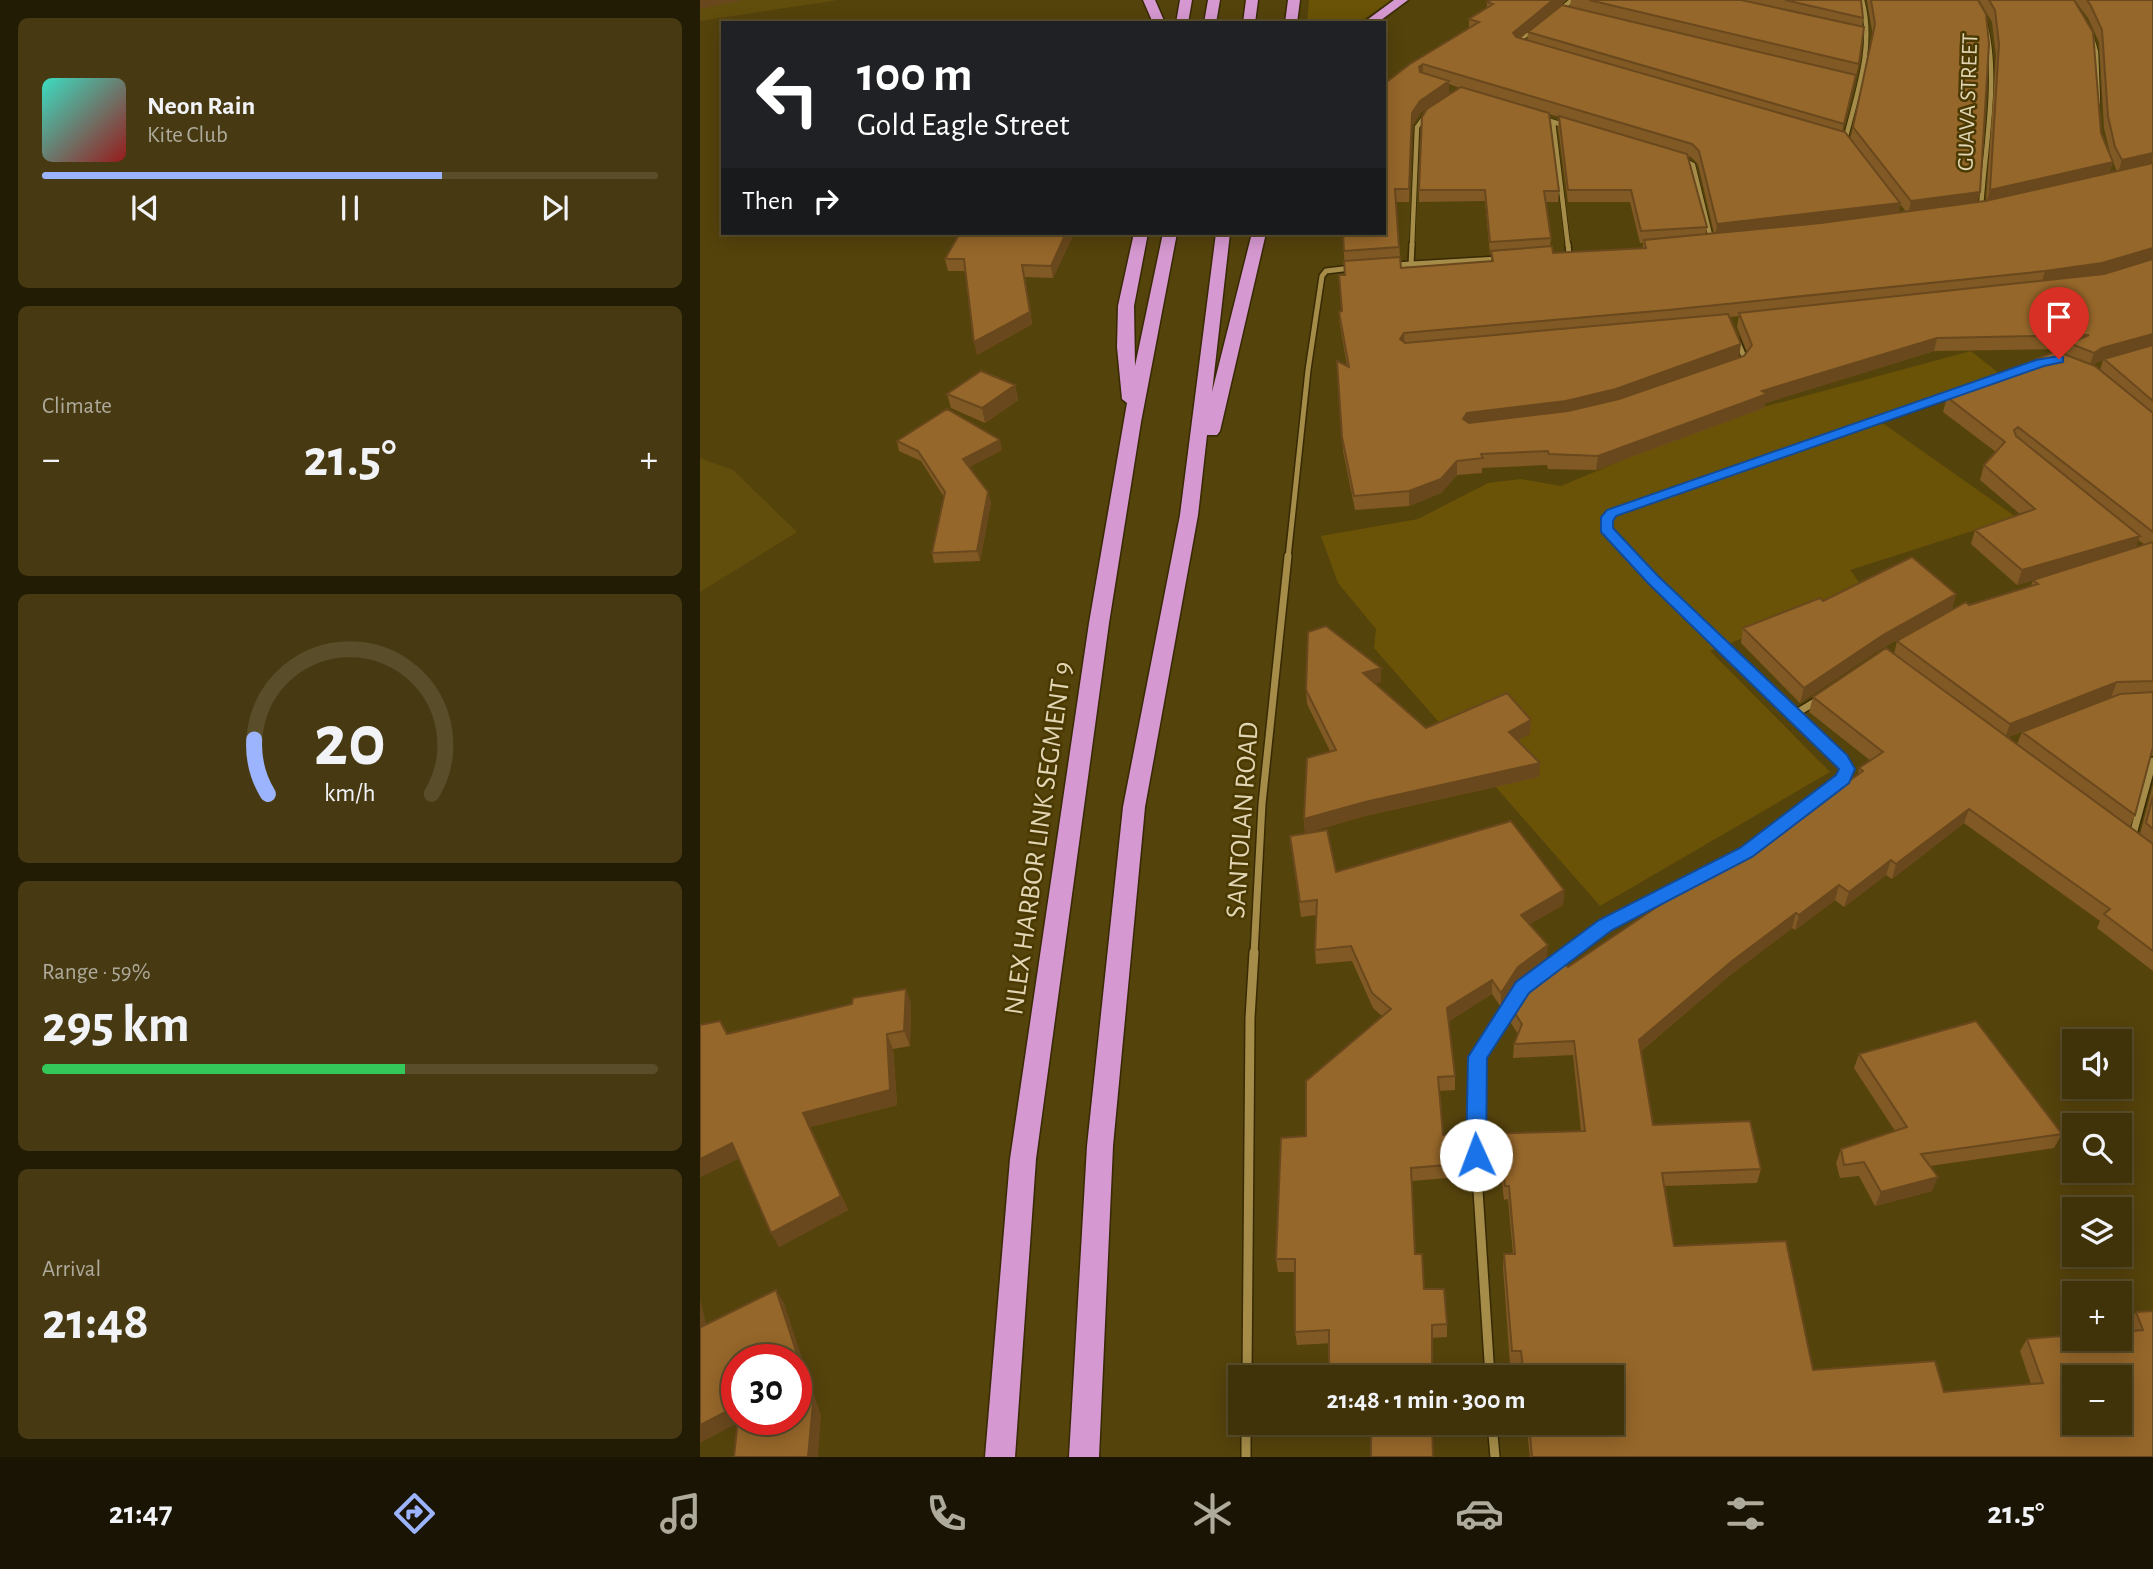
<!DOCTYPE html>
<html lang="en">
<head>
<meta charset="utf-8">
<style>
  :root { --surface:#403209; --page:#473a12; --text:#f1f3f6; --muted:#aeaa9c; --line:#594d2a; --accent:#9cb4fd }
  body { margin:0; font-family:"Alegreya Sans",sans-serif; background:var(--page); color:var(--text); height:100vh; display:flex; flex-direction:column; font-size:26px; white-space:nowrap }
  * { box-sizing:border-box; margin:0 }
  p { font-size:23px; color:var(--muted) }
  .icon { flex:none; width:38px; height:38px; fill:none; stroke:currentColor; stroke-width:2; stroke-linecap:round; stroke-linejoin:round }
  .map { position:relative; flex:1; overflow:hidden }
  .side { display:flex; flex-direction:column; gap:18px; padding:18px; background:#231c05; width:700px }
  .side>* { flex:none }
  .banner { position:absolute; left:21px; top:21px; width:665px; height:214px; border-radius:0px; box-shadow:0 4px 18px #0003,0 0 0 2px var(--line); background:#202124; color:#fff; overflow:hidden }
  .controls { position:absolute; left:1362px; top:1029px; display:grid; gap:14px }
  .controls a { display:grid; place-items:center; width:70px; height:70px; border-radius:0px; background:var(--surface); box-shadow:0 4px 18px #0003,0 0 0 2px var(--line); font-size:35px }
  .speed { position:absolute; left:21px; top:1344px; display:flex; gap:14px; font-size:35px; font-weight:700; text-align:center }
  .speed>* { display:grid; place-content:center; width:91px; height:91px; border-radius:50%; background:var(--surface); box-shadow:0 4px 18px #0003,0 0 0 2px var(--line); line-height:1 }
  .speed .limit { border:10px solid #d22; background:#fff; color:#111 }
  .pin { position:absolute; display:grid; place-items:center; width:60px; height:60px; color:#fff; margin:-72px -30px; border-radius:50% 50% 50% 0; rotate:-45deg; box-shadow:0 0 7px #0007 }
  .pin .icon { rotate:45deg }
  .me { position:absolute; width:77px; margin:-38px; rotate:358deg; stroke-linejoin:round; filter:drop-shadow(0 0 5px #0008) }
  .turn { display:flex; align-items:center; gap:24px; height:147px; padding:0 21px; font-size:32px }
  .turn .icon { width:91px; height:91px; stroke-width:2.5 }
  .turn b { display:block; font-size:49px; line-height:60px }
  .then { display:flex; align-items:center; height:66px; padding:0 21px; background:#0003; gap:14px; font-size:26px }
  .big { font-size:52px; font-weight:700; line-height:1.1 }
  .side .card { flex:1; display:flex; flex-direction:column; justify-content:center; gap:10px; min-width:0; padding:0 24px; border-radius:10px; background:var(--page) }
  .side .dial { align-items:center; gap:0 }
  .dial svg { height:182px; overflow:visible; fill:none; stroke:var(--line); stroke-width:7; stroke-linecap:round; text-anchor:middle }
  .dial text { fill:var(--text); stroke:none }
  .song { display:flex; align-items:center; gap:21px }
  .cover { width:84px; height:84px; border-radius:10px; background:linear-gradient(135deg,hsl(170 70% 55%),hsl(0 70% 35%)) }
  .played { height:7px; border-radius:4px; background:linear-gradient(90deg,var(--accent) 65%,var(--line) 65%) }
  .keys { display:flex; justify-content:space-around; direction:ltr }
  .heat { display:flex; justify-content:space-between; align-items:center; font-size:38px; direction:ltr }
  .charge { height:10px; border-radius:5px; background:linear-gradient(90deg,#34c759 59%,var(--line) 0) }
  .trip { position:absolute; left:528px; top:1365px; width:396px; height:70px; border-radius:0px; background:var(--surface); box-shadow:0 4px 18px #0003,0 0 0 2px var(--line); font-weight:700; line-height:70px; text-align:center }
  .tab-bar { display:flex; height:112px; justify-content:space-around; align-items:center; background:#1a1404; color:var(--muted) }
  .tab-bar .icon { width:49px; height:49px }
  .tab-bar .active { color:var(--accent) }
  .tab-bar b { font-size:32px; color:var(--text) }
  main { display:flex; flex:1; min-height:0 }
  .map>svg:first-child { display:block }
  .built { fill:#614d0c }
  .green { fill:#6a5306 }
  .lines { fill:none; stroke-linecap:round; stroke-linejoin:round }
  .street-far3-casing { stroke:#372a04; stroke-width:6 }
  .street-far2-casing { stroke:#372a04; stroke-width:8 }
  .street-far1-casing { stroke:#372a04; stroke-width:10 }
  .street-casing { stroke:#372a04; stroke-width:12 }
  .highway-casing { stroke:#372a04; stroke-width:3 }
  .street-far3 { stroke:#a58c48; stroke-width:4.5 }
  .street-far2 { stroke:#a58c48; stroke-width:5 }
  .street-far1 { stroke:#a58c48; stroke-width:7 }
  .street { stroke:#a58c48; stroke-width:9 }
  .highway { fill:#d698d0; fill-rule:evenodd }
  .wall { fill:#815924; fill-rule:evenodd }
  .shaded-wall { fill:#69481d }
  .building { fill:#96672a; stroke:#69481d; stroke-width:2; fill-rule:evenodd }
  .route { fill:#1a73e8; stroke:#114b97; stroke-width:2 }
  .labels { text-anchor:middle; stroke-width:5; stroke-linejoin:round; paint-order:stroke }
  .far-street-label { font-size:23px; fill:#e1d5b4; stroke:#4a3900 }
  .street-label { font-size:28px; fill:#e1d5b4; stroke:#4a3900 }
</style>
</head>
<body>
<main>
<section class="side">
<div class="card">
<div class="song"><i class="cover"></i><div><b>Neon Rain</b><p>Kite Club</p></div></div>
<div class="played"></div>
<div class="keys"><svg class="icon" aria-label="previous" viewBox="0 0 24 24"><path d="M18 5L8 12l10 7zM5 5v14"/></svg><svg class="icon" aria-label="pause" viewBox="0 0 24 24"><path d="M8 5v14M16 5v14"/></svg><svg class="icon" aria-label="next" viewBox="0 0 24 24"><path d="M6 5l10 7-10 7zM19 5v14"/></svg></div>
</div>
<div class="card"><p>Climate</p>
<div class="heat"><a>−</a><b class="big">21.5°</b><a>+</a></div>
</div>
<div class="card dial"><svg viewBox="0 0 100 80">
<path d="M14 69A42 42 0 1 1 86 69"/>
<path d="M14 69A42 42 0 0 1 8 45" stroke="#9cb4fd"/>
<text x="50" y="56" font-size="32" font-weight="700">20</text>
<text x="50" y="72" font-size="11">km/h</text>
</svg></div>
<div class="card"><p>Range · 59%</p><b class="big">295 km</b><div class="charge"></div></div>
<div class="card"><p>Arrival</p><b class="big">21:48</b></div>
</section>
<div class="map">
<svg width="1453" height="1457" viewBox="0 0 1453 1457">
  <rect width="100%" height="100%" fill="#55430c"/>
  <path class="built" d="M0,0H138L0,21Z
    M0,458L33,470L97,532L0,592Z"/>
  <path class="green" d="M609,0H691L658,23H607Z
    M1271,351L1311,383L1174,417L1316,517L1150,570L1165,590L1010,651L1130,772L900,906L674,648L676,629L638,583L621,536L718,519L788,483L821,479L861,486L1023,418Z"/>
  <g class="lines">
    <g class="street-far3-casing">
      <path id="street-far3" d="M859,11L872,0
        M1391,35L1396,52L1398,103
        M819,46L822,38L835,28
        M841,118L866,126
        M853,122L868,246
        M1145,141C1156,95 1175,47 1162,0
        M982,159L993,165L1012,243
        M1281,209C1284,151 1301,72 1283,17
        M712,246L717,127L726,115"/>
    </g>
    <g class="street-far2-casing">
      <path id="street-far2" d="M868,244L869,254
        M695,265L798,259
        M711,265L712,244
        M1037,340L1045,359L1041,364
        M588,558L608,370L622,276L626,271L651,268
        M933,558L906,529V520L911,513L1264,391"/>
    </g>
    <g class="street-far1-casing">
      <path id="street-far1" d="M1095,714L1118,700
        M1432,838L1453,761
        M554,954L562,804L588,556
        M868,954L932,910L1046,853L1143,779L1147,769L1142,759L931,556"/>
    </g>
    <g class="street-casing">
      <path id="street" d="M853,964L870,952
        M547,1377L550,1018L554,952
        M790,1377L774,1128L777,1057L814,1000
        M546,1423V1457
        M792,1423L795,1457"/>
    </g>
    <g class="highway-casing">
      <path id="highway" d="M443,0H455L465,23H453Z
        M480,0H492L488,23H476Z
        M508,0H520L516,23H504Z
        M546,0H558L555,23H543Z
        M588,0H600L597,23H585Z
        M694,0H708L677,23H663Z
        M434,233H448L434,306L435,366L463,233H477L441,422L409,623L336,1159L315,1457H285L310,1159L389,623L427,403L422,399L417,347L418,306Z
        M516,233H530L512,392L552,233H566L520,431L517,435H507L498,515L445,807L413,1146L399,1457H369L387,1146L423,807L480,515Z"/>
    </g>
    <use href="#street-far3" class="street-far3"/>
    <use href="#street-far2" class="street-far2"/>
    <use href="#street-far1" class="street-far1"/>
    <use href="#street" class="street"/>
    <use href="#highway" class="highway"/>
  </g>
  <path class="wall" d="M791,0H866L837,25L870,7L871,0H1161L1163,18L1159,64L1142,132L1150,140L1173,36L1167,0H1278L1280,192L1277,202L1286,201L1296,56L1292,22L1279,0H1453V756L1451,755L1435,815L1430,827L1440,834L1453,785V971L1397,928L1400,921L1264,823L1192,879L1186,875L1144,907L1135,900L1095,930L1092,928L1029,976L941,1051L953,1125L1061,1169L1057,1183L965,1186L974,1246L1113,1370L1244,1392L1331,1384L1320,1351L1327,1339L1429,1331L1427,1325L1436,1312L1453,1311V1457H830L826,1423H912V1377H822L820,1363L810,1364L803,1267L804,1254H813L808,1199L804,1200L801,1174L784,1175L782,1148L783,1134L881,1131L873,1055L813,1058L814,1044L818,1034L809,1020L810,1006L868,967L1030,865L1158,775L1159,768L1171,761L1109,712L1113,697L1194,654L1197,641L1269,605L1331,586L1333,580L1317,585L1271,544L1275,530L1320,514L1280,480L1284,465L1296,452L1243,412L1247,397L1365,355L1367,349L1234,351L1065,403L1064,408L896,470L848,469L847,465L782,468V473L757,475L741,493L709,506L655,510L643,451L637,361L647,366L640,325L639,312L642,311L639,275H645L643,233L684,84L769,28V19L787,8V2ZM1376,2L1388,18L1399,42L1404,128L1411,157L1401,133ZM828,32L827,41L820,39ZM749,84L760,88L719,190V202L785,201L790,254H791V261L701,268L700,257L696,202H709L712,126L720,113L749,94ZM849,114L859,117L858,127L868,202H930L940,243H943V248L853,253L850,247L851,238L845,202H858L859,191ZM988,156L991,157L998,164L1014,233L1006,234L1007,227ZM1413,162L1417,171L1409,173ZM1200,204L1204,209L1206,212L1198,213ZM1039,316L1037,327L1047,352L1044,356L1039,358L1030,317ZM1403,360L1400,370L1392,365L1398,362ZM1438,540L1444,544L1436,547ZM1411,697H1413L1322,732L1317,744L1308,737Z
    M374,233L353,278L325,277L332,324L277,355L265,271H248L245,259Z
    M315,385L318,400L285,423L251,408L247,394Z
    M197,441L302,450L269,467L291,502L280,561L234,563L232,553L244,497L221,461L199,451Z
    M1256,594L1252,609L1179,650L1100,703L1041,643L1043,628L1123,601Z
    M681,682L675,683L726,728L831,720L830,734L818,740L839,777L665,816L605,833L604,819L630,751L607,704L606,690Z
    M590,836L636,872L864,890L863,905L829,924L847,959L817,982L801,1007L792,994L748,1021L755,1076V1090L739,1091L743,1135L771,1163L770,1176L712,1181L715,1254L724,1289L747,1324V1337L597,1345L595,1332V1272H578L576,1259L606,1136L682,1016L673,1008L652,961L616,964L615,950L616,915L601,917Z
    M206,989L211,1004L210,1046L193,1049L197,1105L110,1127L148,1210L79,1247L39,1158L0,1177V1025L28,1034L152,1004Z
    M1159,1054L1362,1134L1354,1148L1230,1166L1232,1191L1175,1206L1159,1176L1140,1178L1136,1163L1141,1149L1195,1131L1154,1068Z"/>
  <path class="shaded-wall" d="M0,0H43L0,9Z
    M853,0H866L812,45L813,33Z
    M723,64V76L719,79V67Z
    M749,81V94L720,113L712,126L709,202L712,113L720,101Z
    M1453,153L1452,165L1418,173L1422,160Z
    M1413,162L1409,175L1286,203L1290,190Z
    M1280,192L1276,205L1208,215L1211,201Z
    M1200,203L1197,216L1015,238L1017,224Z
    M366,233H374L353,278L351,266Z
    M1453,248V257L1452,261L1398,277L1341,285L1345,271Z
    M322,265L332,324L277,355L274,342Z
    M704,333L705,347L700,339Z
    M1453,334V343L1452,347L1398,362L1389,367L1394,353L1402,348Z
    M1237,338L1234,351L1065,403L1064,408L896,470L898,456L1062,391Z
    M1041,344L1039,358L915,403L763,433V419L767,413Z
    M315,385L318,400L285,423L282,408Z
    M300,440L302,450L265,469L263,459Z
    M757,461V475L741,493L709,506V491Z
    M288,492L291,502L280,561L277,551Z
    M1440,536L1434,550L1317,585L1322,570Z
    M1256,594L1252,609L1179,650L1100,703L1104,688L1183,635Z
    M681,668V682L663,687V673Z
    M1417,682L1411,697L1305,738L1310,724Z
    M831,720L830,734L808,746L809,732Z
    M840,763L839,777L665,816L605,833L604,819L665,802Z
    M1269,809L1264,823L1192,879L1196,864Z
    M1191,860L1186,875L1144,907L1149,892Z
    M1139,885L1135,900L1095,930L1099,915Z
    M864,890L863,905L820,930L821,915Z
    M1096,913L1092,928L1029,976L937,1054L939,1040L1032,961Z
    M848,945L847,959L817,982L801,1007V993L818,967Z
    M792,980V994L747,1023V1008Z
    M206,989L211,1004L210,1046L204,1031Z
    M187,1034L193,1049L197,1105L110,1127L148,1210L79,1247L71,1233L103,1113Z
    M32,1143L41,1158L0,1177V1159Z
    M1238,1177L1232,1191L1175,1206L1181,1192Z
    M76,1290L84,1303L121,1416L118,1457H108Z
    M0,1299L10,1340L1,1327L0,1322Z
    M37,1406V1419H45L0,1443V1425Z"/>
  <path class="building" d="M791,0H853L813,33L816,37L1145,132L1200,203L1017,224L999,151L992,144L723,64L719,67L720,72L749,81L720,101L712,113L709,189H695L699,247L644,251L643,233H684V84L710,64L779,22L769,19L793,4L787,2Z
    M889,0H1041L1164,27L1159,64Z
    M1085,0H1161L1163,18Z
    M1171,0H1278L1286,14L1289,44L1280,192L1211,201L1153,127L1175,24Z
    M1289,0H1374L1393,32L1401,133L1413,162L1290,190L1299,44L1295,10Z
    M1387,0H1453V153L1422,160L1415,147L1408,116L1402,30L1391,6Z
    M862,5L1156,75L1144,124L828,32Z
    M761,87L849,113L859,191H844L851,238L790,242L785,190H719L722,117L727,109Z
    M859,116L987,154L1007,227L941,231L931,190H868Z
    M1453,163V248L1402,263L1345,271L968,310L704,333L700,339L705,343L1028,314L1041,344L916,389L866,401L767,413L763,419L769,423L868,411L919,399L1044,356L1052,345L1039,313L1404,274L1453,259V334L1402,348L1394,353L1369,343L1389,335L1237,338L1062,391L1067,394L898,456L849,454L848,451L781,454L783,458L757,461L741,479L709,491L654,496L642,437L637,361L649,367L639,312L642,311L639,275H645L644,261L700,257L701,268L793,261L791,251L852,246L853,253L946,248L944,240L1121,223L1285,201Z
    M260,233H366L351,266L322,265L330,312L274,342L264,259H245Z
    M1453,345V401L1404,359Z
    M1356,351L1395,366L1453,413V532L1318,427L1314,430L1316,436L1440,536L1322,570L1275,530L1335,509L1284,465L1305,442L1247,397Z
    M281,371L315,385L282,408L247,394Z
    M247,409L300,440L263,459L288,492L277,551L232,553L245,492L218,451L197,441Z
    M1453,542V681L1417,682L1310,724L1197,641L1266,602L1269,605L1338,584L1333,580Z
    M1212,557L1256,594L1183,635L1104,688L1043,628L1120,598L1123,601Z
    M626,626L681,668L663,673L726,728L807,693L831,720L809,732L840,763L665,802L604,819L607,758L636,750L606,690L608,632Z
    M1186,648L1453,844V951L1404,914L1410,909L1269,809L1196,864L1191,860L1149,892L1139,885L1099,915L1096,913L1032,961L939,1040L953,1125L1050,1121L1061,1169L962,1173L974,1246L1086,1241L1113,1370L1235,1361L1244,1392L1343,1383L1327,1339L1374,1335V1339H1419V1332L1443,1330L1436,1312L1453,1311V1457H832L829,1423H912V1377H824L821,1351H812L804,1254H815L809,1186H805L802,1160L785,1162L783,1134L885,1131L874,1041L814,1044L822,1024L810,1006L828,977L857,955L868,967L1025,861L1030,865L1163,771L1159,768L1183,752L1113,697ZM1374,1377H1419V1423H1374Z
    M1453,692V747L1435,815L1322,732L1420,694Z
    M1453,796V829L1446,823Z
    M811,821L864,890L821,915L848,945L818,967L801,993L792,980L747,1008L755,1076L738,1077L743,1135L769,1134L771,1163L711,1168L715,1254H722L724,1289H744L747,1324L732,1325V1377H629V1330L595,1332V1259H576L581,1138L606,1136V1081L691,1009L672,993L651,946L615,950L617,900L600,902L590,836L627,830L636,872Z
    M206,989L204,1031L187,1034L190,1090L103,1113L141,1196L71,1233L32,1143L0,1159V1025L20,1021L27,1034L152,1004L153,998Z
    M1276,1021L1362,1134L1221,1154L1238,1177L1181,1192L1164,1162L1144,1165L1141,1149L1207,1127L1159,1054Z
    M76,1290L113,1403L108,1457H34L38,1419H96V1360H37V1406L0,1425V1322L1,1327Z
    M671,1423H732L733,1457H671Z"/>
  <path class="route" d="M1359,356L1363,357V362L1344,366L916,516L913,521V528L958,576L1147,755L1155,769L1149,783L1052,857L912,930L829,993L787,1058L786,1155L783,1162L776,1164L768,1162L766,1155L768,1057L816,982L899,920L1040,848L1136,775L1139,769L948,583L901,532V517L907,510L1336,360Z"/>
  <g class="labels">
    <g class="far-street-label">
      <text transform="translate(1267 102) rotate(-88)" y="8">GUAVA STREET</text>
    </g>
    <g class="street-label">
      <text transform="translate(541 820) rotate(-86)" y="10">SANTOLAN ROAD</text>
      <text transform="translate(337 838) rotate(-82)" y="10">NLEX HARBOR LINK SEGMENT 9</text>
    </g>
  </g>
</svg>
<div class="controls">
<a><svg class="icon" aria-label="sound" viewBox="0 0 24 24"><path d="M4 9h4l5-4v14l-5-4H4zM17 9q2 3 0 6"/></svg></a>
<a><svg class="icon" aria-label="search" viewBox="0 0 24 24"><circle cx="10" cy="10" r="6"/><path d="M15 15l6 6"/></svg></a>
<a><svg class="icon" aria-label="layers" viewBox="0 0 24 24"><path d="M12 4l9 5-9 5-9-5zM3 14l9 5 9-5"/></svg></a>
<a>+</a>
<a>−</a>
</div>
<div class="speed"><div class="limit">30</div></div>
<div class="pin" style="left:1359px;top:359px;background:#d93025"><svg class="icon" aria-label="arrive" viewBox="0 0 24 24"><path d="M6 21V4h12l-3 4 3 4H6"/></svg></div>
<svg class="me" style="left:776px;top:1155px" viewBox="-20 -20 40 40"><circle r="19" fill="#fff"/><path d="M0-13L10 11 0 6-10 11z" fill="#1a73e8"/></svg>
<div class="trip">21:48 · 1 min · 300 m</div>
<div class="banner">
<div class="turn"><svg class="icon" aria-label="left" viewBox="0 0 24 24"><path d="M17 20v-9H6M10 6l-5 5 5 5"/></svg><div><b>100 m</b>Gold Eagle Street</div></div>
<div class="then">Then<svg class="icon" aria-label="right" viewBox="0 0 24 24"><path d="M7 20v-9h11M14 6l5 5-5 5"/></svg></div>
</div>
</div>
</main>
<nav class="tab-bar">
<b>21:47</b>
<svg class="icon active" aria-label="directions" viewBox="0 0 24 24"><path d="M12 3l9 9-9 9-9-9zM9 14v-3h6M13 9l2 2-2 2"/></svg>
<svg class="icon" aria-label="music" viewBox="0 0 24 24"><path d="M9 18V5l10-2v13"/><circle cx="6" cy="18" r="3"/><circle cx="16" cy="16" r="3"/></svg>
<svg class="icon" aria-label="phone" viewBox="0 0 24 24"><path d="M5 4h4l2 5-3 2q2 4 5 5l2-3 5 2v4C11 20 4 13 5 4z"/></svg>
<svg class="icon" aria-label="climate" viewBox="0 0 24 24"><path d="M12 3v18M4 7l16 10M4 17L20 7"/></svg>
<svg class="icon" aria-label="car" viewBox="0 0 24 24"><path d="M5 17H2v-5l4-1 3-4h7l3 4 3 1v5h-3M9 17h6M6 11h13"/><circle cx="7" cy="17" r="2"/><circle cx="17" cy="17" r="2"/></svg>
<svg class="icon" aria-label="filters" viewBox="0 0 24 24"><path d="M4 7h16M4 17h16"/><circle cx="9" cy="7" r="2"/><circle cx="15" cy="17" r="2"/></svg>
<b>21.5°</b>
</nav>
</body>
</html>
